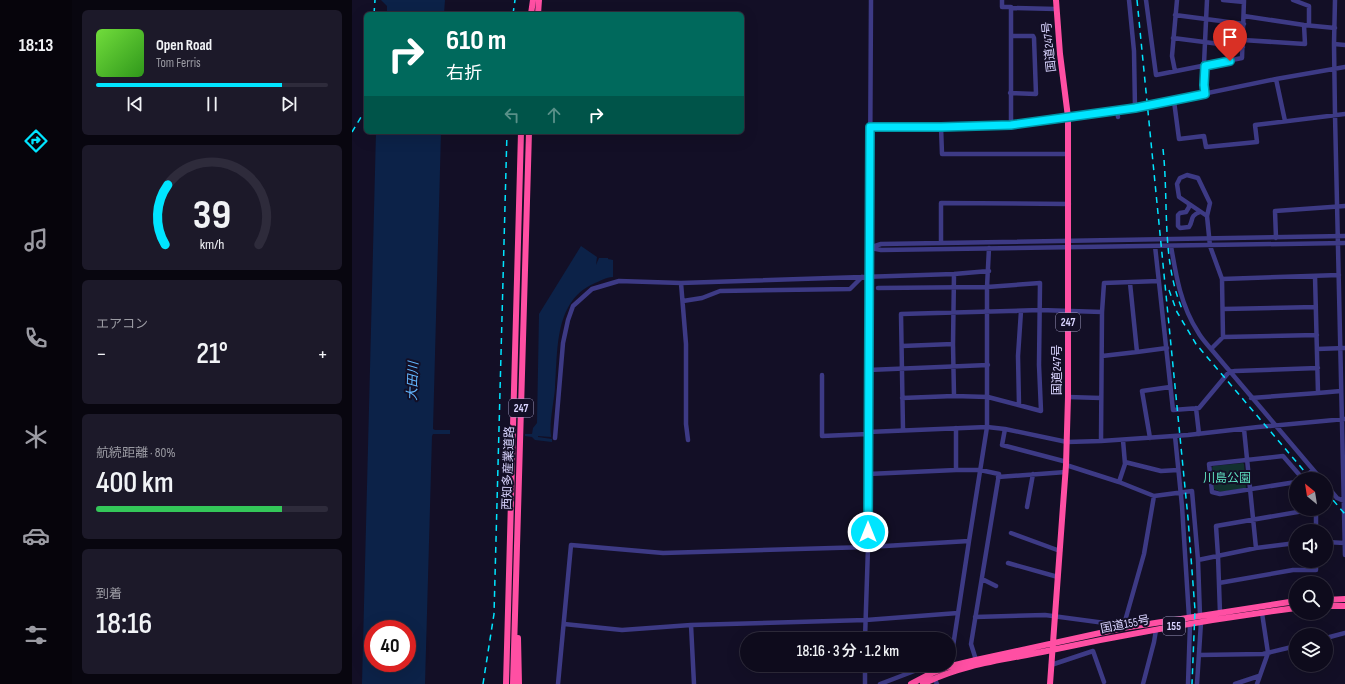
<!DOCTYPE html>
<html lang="ja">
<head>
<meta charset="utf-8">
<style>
  :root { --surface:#0e0b1c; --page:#1c1929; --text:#f1f3f6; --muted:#9b9ba3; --line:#2e2b3b; --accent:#00e5ff }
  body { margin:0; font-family:"Sofia Sans Condensed","Noto Sans JP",sans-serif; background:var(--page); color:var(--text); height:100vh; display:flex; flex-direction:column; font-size:15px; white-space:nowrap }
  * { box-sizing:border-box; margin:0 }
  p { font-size:13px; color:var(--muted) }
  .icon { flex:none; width:22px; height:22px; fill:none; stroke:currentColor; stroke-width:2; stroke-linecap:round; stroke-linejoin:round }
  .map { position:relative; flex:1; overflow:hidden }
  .drawer { display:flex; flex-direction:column; gap:10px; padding:10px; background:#08060f; width:280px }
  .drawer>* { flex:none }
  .banner { position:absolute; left:12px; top:12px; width:380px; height:122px; border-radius:6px; box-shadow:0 4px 16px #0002,0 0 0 1px var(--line); background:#00695c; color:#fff; overflow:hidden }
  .needle { width:26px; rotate:330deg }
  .buttons { position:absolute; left:937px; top:472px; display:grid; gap:8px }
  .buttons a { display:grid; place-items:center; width:44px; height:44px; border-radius:50%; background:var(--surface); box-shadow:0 4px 16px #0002,0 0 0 1px var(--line); font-size:20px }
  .speed { position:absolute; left:12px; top:620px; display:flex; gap:8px; font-size:20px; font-weight:700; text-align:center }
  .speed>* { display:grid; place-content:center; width:52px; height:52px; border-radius:50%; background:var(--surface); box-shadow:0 4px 16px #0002,0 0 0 1px var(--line); line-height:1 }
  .speed .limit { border:6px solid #d22; background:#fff; color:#111 }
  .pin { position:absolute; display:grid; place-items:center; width:34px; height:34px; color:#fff; margin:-41px -17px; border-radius:50% 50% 50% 0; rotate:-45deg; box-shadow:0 0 4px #0007 }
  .pin .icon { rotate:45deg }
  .me { position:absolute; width:44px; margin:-22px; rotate:0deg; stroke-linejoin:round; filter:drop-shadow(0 0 3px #0008) }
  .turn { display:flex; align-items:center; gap:14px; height:84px; padding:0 16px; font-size:18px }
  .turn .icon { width:52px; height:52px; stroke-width:2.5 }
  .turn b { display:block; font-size:28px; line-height:34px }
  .lanes { display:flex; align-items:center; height:38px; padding:0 16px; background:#0003; justify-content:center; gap:20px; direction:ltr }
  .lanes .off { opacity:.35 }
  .big { font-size:30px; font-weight:600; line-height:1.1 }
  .drawer .tile { flex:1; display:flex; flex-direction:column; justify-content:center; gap:6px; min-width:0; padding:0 14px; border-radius:6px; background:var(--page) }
  .drawer .dial { align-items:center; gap:0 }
  .dial svg { height:104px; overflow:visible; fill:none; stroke:var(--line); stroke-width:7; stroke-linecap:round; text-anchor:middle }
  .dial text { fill:var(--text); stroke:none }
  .song { display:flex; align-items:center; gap:12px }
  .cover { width:48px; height:48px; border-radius:6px; background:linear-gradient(135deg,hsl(100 70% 55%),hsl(110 70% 35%)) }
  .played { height:4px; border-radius:2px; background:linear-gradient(90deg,var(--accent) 80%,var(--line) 80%) }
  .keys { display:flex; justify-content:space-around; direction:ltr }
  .heat { display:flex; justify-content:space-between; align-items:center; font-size:22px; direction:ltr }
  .charge { height:6px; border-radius:3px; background:linear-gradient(90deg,#34c759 80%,var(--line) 0) }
  .trip { position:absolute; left:388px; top:632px; width:216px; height:40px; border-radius:20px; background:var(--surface); box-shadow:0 4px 16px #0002,0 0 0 1px var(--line); font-weight:600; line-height:40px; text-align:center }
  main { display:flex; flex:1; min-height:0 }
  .tab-bar { display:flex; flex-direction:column; width:72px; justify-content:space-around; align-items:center; background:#06040b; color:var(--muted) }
  .tab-bar .icon { width:28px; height:28px }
  .tab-bar .on { color:var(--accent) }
  .tab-bar b { font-size:18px; color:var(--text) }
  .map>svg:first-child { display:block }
  .green { fill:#12302f }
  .water { fill:#0c2248; fill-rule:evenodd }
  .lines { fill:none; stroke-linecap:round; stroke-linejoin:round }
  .minor { stroke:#3d3a85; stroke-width:4.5 }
  .highway { stroke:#ff4fa3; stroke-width:6 }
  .rail { stroke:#00e5ff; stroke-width:1.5; stroke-dasharray:6 5; stroke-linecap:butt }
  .route-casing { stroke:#0095a6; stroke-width:10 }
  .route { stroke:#00e5ff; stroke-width:7 }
  .labels { text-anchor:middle; stroke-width:4; stroke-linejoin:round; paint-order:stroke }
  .shield { fill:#130f26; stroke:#9e99be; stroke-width:1 }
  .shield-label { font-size:11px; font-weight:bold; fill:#d9d4ff }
  .street-label { font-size:12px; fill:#d9d4ff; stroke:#130f26 }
  .park-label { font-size:12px; fill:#5fe0c0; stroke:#130f26 }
  .water-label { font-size:13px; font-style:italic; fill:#62b6ff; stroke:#130f26 }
</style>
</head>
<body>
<main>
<nav class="tab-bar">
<b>18:13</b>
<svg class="icon on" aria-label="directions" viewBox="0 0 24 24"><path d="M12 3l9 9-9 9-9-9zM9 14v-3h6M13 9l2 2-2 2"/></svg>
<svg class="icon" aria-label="music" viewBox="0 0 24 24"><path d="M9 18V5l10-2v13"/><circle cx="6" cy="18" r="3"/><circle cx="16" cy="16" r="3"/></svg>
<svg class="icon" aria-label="phone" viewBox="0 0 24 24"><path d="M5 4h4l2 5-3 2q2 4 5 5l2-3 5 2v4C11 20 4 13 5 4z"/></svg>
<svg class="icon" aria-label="climate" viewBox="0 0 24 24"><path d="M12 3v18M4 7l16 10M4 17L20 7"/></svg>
<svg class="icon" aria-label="car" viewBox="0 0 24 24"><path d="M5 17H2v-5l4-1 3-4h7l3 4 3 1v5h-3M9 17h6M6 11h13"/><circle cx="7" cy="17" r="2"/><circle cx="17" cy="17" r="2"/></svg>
<svg class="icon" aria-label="filters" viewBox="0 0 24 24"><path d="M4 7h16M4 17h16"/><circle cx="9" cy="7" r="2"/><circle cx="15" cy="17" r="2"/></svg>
</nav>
<section class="drawer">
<div class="tile">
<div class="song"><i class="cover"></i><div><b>Open Road</b><p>Tom Ferris</p></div></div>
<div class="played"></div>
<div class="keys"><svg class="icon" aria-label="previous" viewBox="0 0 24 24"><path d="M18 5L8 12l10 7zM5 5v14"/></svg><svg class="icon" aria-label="pause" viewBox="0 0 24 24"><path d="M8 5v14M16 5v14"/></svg><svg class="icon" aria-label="next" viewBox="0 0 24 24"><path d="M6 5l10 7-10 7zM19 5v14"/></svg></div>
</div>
<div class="tile dial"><svg viewBox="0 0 100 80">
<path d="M14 69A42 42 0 1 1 86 69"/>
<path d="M14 69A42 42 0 0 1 16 23" stroke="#00e5ff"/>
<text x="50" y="56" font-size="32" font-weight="700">39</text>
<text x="50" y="72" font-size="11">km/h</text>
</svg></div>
<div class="tile"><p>エアコン</p>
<div class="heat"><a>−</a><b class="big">21°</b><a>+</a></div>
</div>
<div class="tile"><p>航続距離 · 80%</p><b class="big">400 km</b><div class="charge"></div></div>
<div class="tile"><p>到着</p><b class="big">18:16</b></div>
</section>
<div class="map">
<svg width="993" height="684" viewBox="0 0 993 684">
  <rect width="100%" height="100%" fill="#130f26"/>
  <path class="green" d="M891,463L892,464L894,488L869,492L862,489L860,468L861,466Z"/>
  <path class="water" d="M29,0H93L92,14H35V6Z
    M24,132H89L81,429L83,430H98V434H81L80,436L73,684H10ZM21,629H55V663H21Z
    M229,246L245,257L244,265L247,258H256V259L261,260V277C254,277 248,281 241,284C202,302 206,351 203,388C202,401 197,424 199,436V437L186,436V437L200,439V442L183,440L180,437L173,436V434H180L181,428L185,423L187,314Z"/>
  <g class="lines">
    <path class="minor" d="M650,0V7H659V125
      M777,0L782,51L783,108
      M794,0L804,75L890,58L892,0
      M871,0L892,2
      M941,0L957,6V25
      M983,0L982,44L983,115L993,555
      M659,8L704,9
      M823,15L892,24
      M892,16L952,25L983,28
      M821,38L891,47
      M891,40L953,44L952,25
      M982,44L993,45
      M823,71L820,56L825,0
      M924,79L933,121
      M658,93L684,94L682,38L681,36H659
      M853,94L851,85L855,0
      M822,101L827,139L852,136L854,147L905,142L903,125L993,114
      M765,110L766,117
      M518,127H589L659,125L783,108L924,79L993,67
      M589,127L590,154H716
      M837,204V207L834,212L828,213L826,215V226L828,228L837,227C842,220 837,216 848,212
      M855,216L827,197L825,184L828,178L835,175L846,178L858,203L855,216L858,246L870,279L871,337
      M924,238L923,211L993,206
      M589,243V203L717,204
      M803,246L821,410L847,408L877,372L883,371L966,368
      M819,246C824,276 829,306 846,332C849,338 855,344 859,349
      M517,248L529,244L993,236
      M519,248L529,250L993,243
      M963,276L966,393L989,391
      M870,279L987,275
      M329,283L334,344V424L336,440
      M778,283L785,352L815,348
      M526,288L635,287L688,283L687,365L689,411L636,397L602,396L550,398
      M331,301L350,298L368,291L498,289L510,277
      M871,309L964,307
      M965,335L871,337L859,349L969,479
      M550,346L601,344
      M965,349L993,348
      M750,356L785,352
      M516,370L636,365
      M470,375V436L516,434
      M602,396L601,344L602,274
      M716,397L749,398
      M899,398L966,393
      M667,405L666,356L669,311
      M844,408L847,434
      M653,429L650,445L715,462
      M892,429L904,548
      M551,430L549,314L688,310L750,312
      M516,432L635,427L653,429L715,442L749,441L836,435L906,427L993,419
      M823,436L830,506L837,617
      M203,438L211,343L216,320L221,306L240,289L267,281L329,283L602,274L637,271
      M798,438L790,391L818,387
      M771,440L773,464L767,482L802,496L840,491L846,560L848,616
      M749,441L750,312L752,283L807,281
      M773,462L809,471L826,470
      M714,465L767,482
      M604,470V428
      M516,474L604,470H628L647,474L619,644L624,660
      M646,477L714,472
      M944,482L868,494L860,492L857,464L931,456L951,479L961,470
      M974,485L985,498L992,501
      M675,507L681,474
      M964,509V531
      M659,533L708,551
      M974,542L993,543
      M846,560L904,548L944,543
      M656,563L706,577
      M630,579L644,586
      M867,583L941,570H964V561
      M868,613L866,556L864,526L963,509
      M623,617L693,615L753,623L755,632
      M212,624L270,630L339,625L514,620L606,613
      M339,625L342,684
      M771,628L792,554L802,496
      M974,638L993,633
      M513,639L516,547L519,0
      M847,655L911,654L944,646
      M597,663L600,653L617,541L635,427V287L637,248
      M699,665L741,651L752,682
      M582,678L585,684
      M206,684L219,545L311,553L516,547L617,541
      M513,684V665
      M528,684L578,665
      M791,684L802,642L804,630
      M836,684L838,624
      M845,684L849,622
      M883,684L907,676
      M905,684L916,653L910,613"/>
    <path class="highway" d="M179,14L181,0
      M186,14L187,0
      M974,600L993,599
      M974,606H993
      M166,638L167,684
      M154,684L169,132
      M161,684L177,132
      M559,684L580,673L595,667L624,660L771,628L944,601
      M571,684C608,665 650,660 690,652C774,634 859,619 944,608
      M698,684L714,465L716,397V117L708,54L704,0"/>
    <path class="rail" d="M785,0L836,518L843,610L840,684
      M22,14L23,0
      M161,14L163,0
      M0,132L14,109
      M811,149C817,203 809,258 830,309
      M817,290L825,312L844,344L959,479
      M974,492L993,514
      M131,684L142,614L155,132"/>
  </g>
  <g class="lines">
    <g class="route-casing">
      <path id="route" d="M516,532L518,127H589L659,125L783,108L853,94L852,85L853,66L878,61"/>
    </g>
    <use href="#route" class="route"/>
  </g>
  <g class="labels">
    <g class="shield">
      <rect x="704" y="313" width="24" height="18" rx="3"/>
      <rect x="157" y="399" width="24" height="18" rx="3"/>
      <rect x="811" y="617" width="22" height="18" rx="3"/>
    </g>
    <g class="shield-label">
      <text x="716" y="326">247</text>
      <text x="169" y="412">247</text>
      <text x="822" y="630">155</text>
    </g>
    <g class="street-label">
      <text transform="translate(697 47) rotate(-96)" y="4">国道247号</text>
      <text transform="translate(705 370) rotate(-90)" y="4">国道247号</text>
      <text transform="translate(156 468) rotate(-88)" y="4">西知多産業道路</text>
      <text transform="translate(773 624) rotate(-11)" y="4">国道155号</text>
    </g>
    <g class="park-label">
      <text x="875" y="482">川島公園</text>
    </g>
    <g class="water-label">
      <text transform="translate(60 381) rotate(-88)" y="5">大田川</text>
    </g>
  </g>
</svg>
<div class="buttons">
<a><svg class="needle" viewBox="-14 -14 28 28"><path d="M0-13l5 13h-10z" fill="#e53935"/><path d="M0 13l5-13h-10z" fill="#9b9ba3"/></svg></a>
<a><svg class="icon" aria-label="sound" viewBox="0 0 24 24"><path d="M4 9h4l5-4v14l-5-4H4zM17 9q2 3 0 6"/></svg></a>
<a><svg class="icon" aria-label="search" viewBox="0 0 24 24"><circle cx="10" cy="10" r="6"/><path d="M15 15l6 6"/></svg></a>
<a><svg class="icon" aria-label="layers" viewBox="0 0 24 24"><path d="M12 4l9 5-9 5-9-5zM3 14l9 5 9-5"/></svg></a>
</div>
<div class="speed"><div class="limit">40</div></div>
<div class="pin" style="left:878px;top:61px;background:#d93025"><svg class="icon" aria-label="arrive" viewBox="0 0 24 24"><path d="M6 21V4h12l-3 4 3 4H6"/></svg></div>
<svg class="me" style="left:516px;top:532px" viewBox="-20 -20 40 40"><circle r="17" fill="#00e5ff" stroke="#fff" stroke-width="3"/><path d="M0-11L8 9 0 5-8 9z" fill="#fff"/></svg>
<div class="trip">18:16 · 3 分 · 1.2 km</div>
<div class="banner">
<div class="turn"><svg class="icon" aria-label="right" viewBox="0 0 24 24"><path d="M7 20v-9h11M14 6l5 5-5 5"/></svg><div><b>610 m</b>右折</div></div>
<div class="lanes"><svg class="icon off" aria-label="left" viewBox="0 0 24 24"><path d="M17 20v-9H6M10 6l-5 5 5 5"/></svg><svg class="icon off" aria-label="ahead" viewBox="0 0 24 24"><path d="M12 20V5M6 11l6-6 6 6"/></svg><svg class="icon" aria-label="right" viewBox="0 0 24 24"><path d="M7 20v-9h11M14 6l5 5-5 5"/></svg></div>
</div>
</div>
</main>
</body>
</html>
